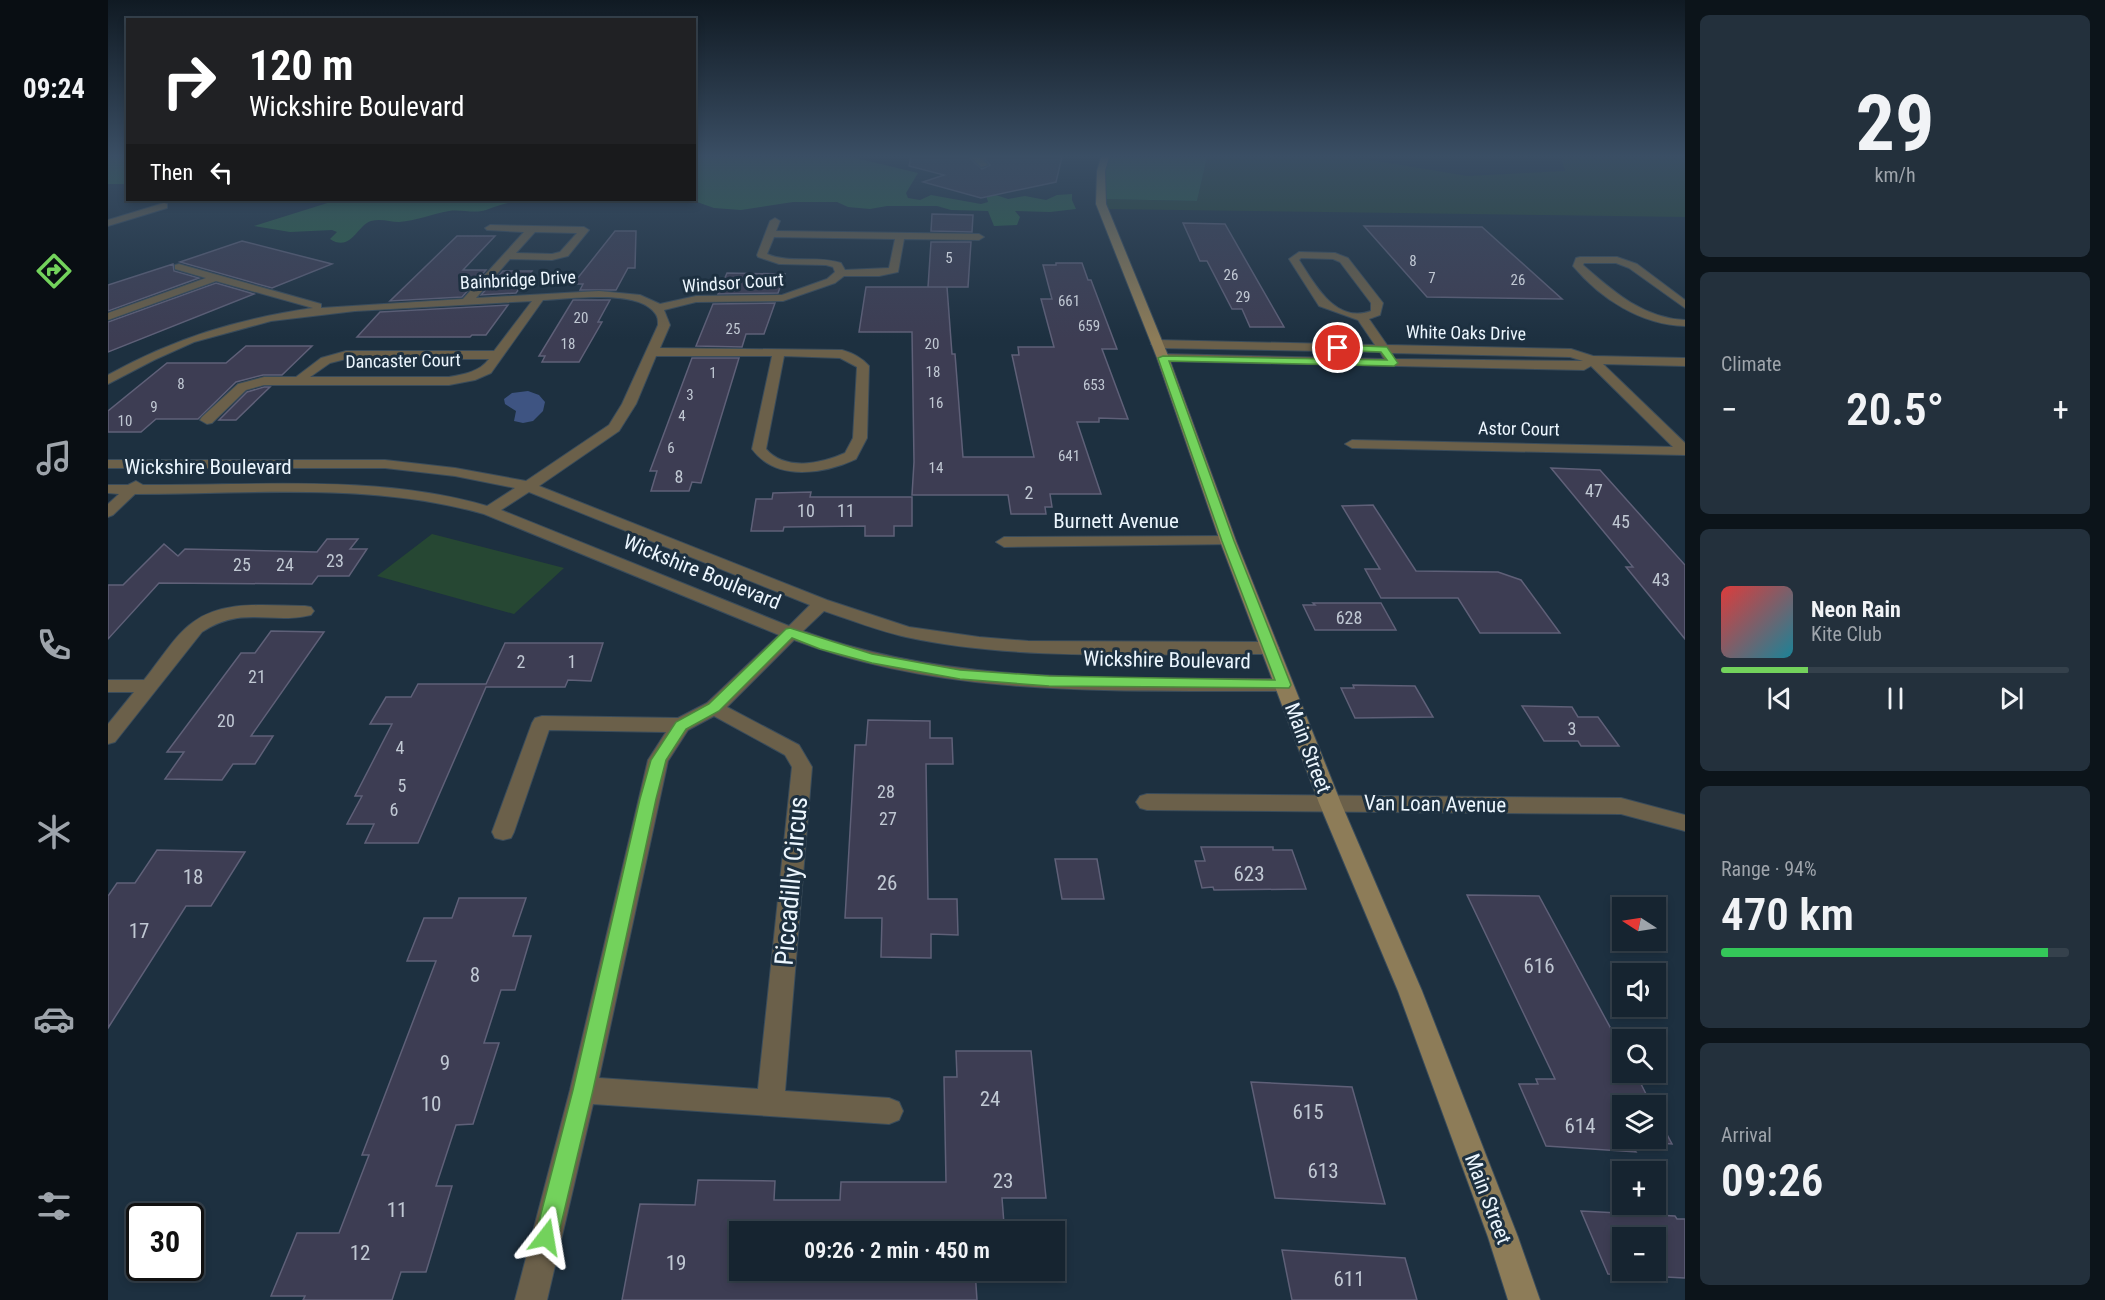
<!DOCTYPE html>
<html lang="en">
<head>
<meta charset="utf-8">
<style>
  :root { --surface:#162430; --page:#23303c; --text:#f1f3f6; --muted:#9ea4ab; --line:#35414c; --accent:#73d25c }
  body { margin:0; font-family:"Roboto Condensed",sans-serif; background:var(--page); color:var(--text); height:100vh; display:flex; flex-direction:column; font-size:22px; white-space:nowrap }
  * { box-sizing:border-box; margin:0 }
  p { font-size:20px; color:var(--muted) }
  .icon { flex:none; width:33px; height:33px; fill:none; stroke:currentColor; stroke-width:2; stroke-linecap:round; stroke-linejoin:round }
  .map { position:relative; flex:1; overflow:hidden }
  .panel { display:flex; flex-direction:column; gap:15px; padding:15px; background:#0c141a; width:420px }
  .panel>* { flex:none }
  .banner { position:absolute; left:18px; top:18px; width:570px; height:183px; border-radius:0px; box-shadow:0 3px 9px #0003,0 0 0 2px var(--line); background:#202124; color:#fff; overflow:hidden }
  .needle { width:39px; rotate:282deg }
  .controls { position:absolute; left:1504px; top:897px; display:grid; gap:12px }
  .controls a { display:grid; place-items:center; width:54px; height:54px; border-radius:0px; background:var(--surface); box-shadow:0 3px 9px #0003,0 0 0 2px var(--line); font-size:30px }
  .speed { position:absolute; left:18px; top:1203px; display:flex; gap:12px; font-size:30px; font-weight:700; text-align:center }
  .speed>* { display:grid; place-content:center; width:78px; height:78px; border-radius:50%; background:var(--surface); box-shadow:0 3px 9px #0003,0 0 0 2px var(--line); line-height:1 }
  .speed .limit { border:3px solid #111; border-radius:9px; background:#fff; color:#111 }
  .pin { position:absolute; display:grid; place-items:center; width:51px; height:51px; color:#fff; margin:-26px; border:3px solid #fff; border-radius:50%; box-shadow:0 2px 6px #0007 }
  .me { position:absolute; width:66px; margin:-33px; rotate:14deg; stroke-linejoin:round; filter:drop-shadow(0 0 4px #0008) }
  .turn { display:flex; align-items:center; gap:21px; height:126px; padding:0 24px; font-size:27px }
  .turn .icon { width:78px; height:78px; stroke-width:2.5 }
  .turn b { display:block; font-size:42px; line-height:51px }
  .then { display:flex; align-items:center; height:57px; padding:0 24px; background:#0003; gap:12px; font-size:22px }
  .big { font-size:45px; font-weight:600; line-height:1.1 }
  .panel .card { flex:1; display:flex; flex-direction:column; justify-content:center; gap:9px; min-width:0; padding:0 21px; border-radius:9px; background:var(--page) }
  .panel .dial { align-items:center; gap:0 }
  .dial b { font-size:78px; line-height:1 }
  .song { display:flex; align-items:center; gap:18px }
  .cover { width:72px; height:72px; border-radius:9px; background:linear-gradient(135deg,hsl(0 70% 55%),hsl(190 70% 35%)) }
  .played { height:6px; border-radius:3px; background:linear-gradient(90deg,var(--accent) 25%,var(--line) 25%) }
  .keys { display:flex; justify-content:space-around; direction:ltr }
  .heat { display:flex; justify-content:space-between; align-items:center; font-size:33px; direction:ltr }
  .charge { height:9px; border-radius:4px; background:linear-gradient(90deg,#34c759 94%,var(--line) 0) }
  .trip { position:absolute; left:621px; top:1221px; width:336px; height:60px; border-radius:0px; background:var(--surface); box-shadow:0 3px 9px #0003,0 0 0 2px var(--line); font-weight:600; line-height:60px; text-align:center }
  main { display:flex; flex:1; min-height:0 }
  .dock { display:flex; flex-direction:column; width:108px; justify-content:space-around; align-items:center; background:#090e13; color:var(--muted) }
  .dock .icon { width:42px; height:42px }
  .dock .active { color:var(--accent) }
  .dock b { font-size:27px; color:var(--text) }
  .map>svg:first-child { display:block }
  .green { fill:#264733 }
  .forest { fill:#2c6545 }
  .water { fill:#3e5482 }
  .building { fill:#3d3d53; stroke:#5f6078; stroke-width:1.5; fill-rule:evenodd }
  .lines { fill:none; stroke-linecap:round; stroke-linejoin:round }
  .street-casing { stroke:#3a4c5b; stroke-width:2 }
  .secondary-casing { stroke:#3a4c5b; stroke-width:2 }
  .street { fill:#6b604a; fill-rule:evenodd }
  .secondary { fill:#8d7c58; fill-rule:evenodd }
  .route { fill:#73d25c; stroke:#4b883c; stroke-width:1.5 }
  .labels { text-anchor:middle; stroke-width:6; stroke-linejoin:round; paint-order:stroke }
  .far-number-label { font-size:15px; fill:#c0c8d3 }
  .far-street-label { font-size:18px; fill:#ecf6fe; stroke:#1d3040 }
  .number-label { font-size:18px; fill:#c0c8d3 }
  .street-label { font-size:21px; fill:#ecf6fe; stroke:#1d3040 }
  .near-number-label { font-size:21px; fill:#c0c8d3 }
  .near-street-label { font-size:26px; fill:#ecf6fe; stroke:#1d3040 }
</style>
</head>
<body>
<main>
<nav class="dock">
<b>09:24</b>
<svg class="icon active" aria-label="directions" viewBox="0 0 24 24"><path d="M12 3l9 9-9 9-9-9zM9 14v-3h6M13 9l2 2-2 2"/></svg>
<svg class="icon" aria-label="music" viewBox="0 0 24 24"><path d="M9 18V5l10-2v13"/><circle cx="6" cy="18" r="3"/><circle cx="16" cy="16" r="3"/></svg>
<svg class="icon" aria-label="phone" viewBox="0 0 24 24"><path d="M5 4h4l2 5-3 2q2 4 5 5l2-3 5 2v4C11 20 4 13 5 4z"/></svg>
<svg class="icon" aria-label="climate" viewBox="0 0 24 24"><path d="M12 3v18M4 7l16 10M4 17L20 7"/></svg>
<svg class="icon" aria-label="car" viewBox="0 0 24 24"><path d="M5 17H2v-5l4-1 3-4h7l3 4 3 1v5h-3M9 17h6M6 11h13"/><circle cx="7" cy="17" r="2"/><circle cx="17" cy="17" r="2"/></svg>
<svg class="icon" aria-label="filters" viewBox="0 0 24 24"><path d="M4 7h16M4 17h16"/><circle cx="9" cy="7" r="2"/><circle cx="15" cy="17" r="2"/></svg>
</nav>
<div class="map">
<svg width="1577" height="1300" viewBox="0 0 1577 1300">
  <rect width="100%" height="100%" fill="#1d3040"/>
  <path class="green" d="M1099,157H1245L1359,176L1457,171L1453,157H1577V217L995,209L993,199L1089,201Z
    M324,534L456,568L406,614L269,576Z"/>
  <path class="forest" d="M0,157H19V184H0Z
    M587,157H744L810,173L798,193L800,198L812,200L823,195L873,204L880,202L878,195H888L900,199L917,196L938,200L949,195L964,194V200L968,209L942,212L907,211L912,217L909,225L886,226L880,211L843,210L829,206H779L762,209L740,207L729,202H685L633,210L606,208L589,202L446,203C422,196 400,202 378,210C366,214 353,209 341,211C324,214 308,221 291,222C282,222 273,218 263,221C250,224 243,253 222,239L229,232L224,230L182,232L146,226L229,200H586Z
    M997,157H1099L1089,201L993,199Z"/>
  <path class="water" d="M420,391L431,395L437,402L435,411L425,421L415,423L406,421L408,411L397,404L396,399L404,393Z"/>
  <path class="building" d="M803,157H861L874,169L882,165L875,157H954L948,182L873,198L815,182L836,175L801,166Z
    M824,214L865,215L864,232L823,231Z
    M1075,223L1117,224L1176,327H1142L1134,309H1124L1099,261H1092Z
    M1256,226L1374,227L1454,299L1319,297Z
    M507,231H528L527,268H520L508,290H472L475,284H465Z
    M349,236H387L355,270H378L354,297L282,301Z
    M134,241L224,264L164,288L72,262Z
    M823,242H863L860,287H820Z
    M948,263H974L980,280H983L1009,349H994L1020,419L991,418V422H969L993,494H942L944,507H937L938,514H903L900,495H804L806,462L804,332H751L758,287H839L844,354H847L855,457H926L904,355H911L910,347H946L933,299H944L935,265H948Z
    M65,264L66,271L91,278L0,311V285Z
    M395,271H424L408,293L373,295Z
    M619,273L677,274L670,293L610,294Z
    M108,283L146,294L0,352V322Z
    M465,300H502L490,322H494L471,362H434L437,356H431Z
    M667,303L656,334H638L634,347L588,346L605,304Z
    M400,305L378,335H364L362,337H249L272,312Z
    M138,346H204L174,375H155L128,382L90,419H48L33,432H0V411L59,363H118Z
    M584,358H631L593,483L584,482L581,491H543L549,471H542Z
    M156,387H162L128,420H111L139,392Z
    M1443,468L1492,470L1577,565V639L1518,567H1525Z
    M703,492L702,497H804V526H786V536H757V526L676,527L675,531H643L648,499H664L665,493Z
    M1265,505L1308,571L1390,572L1413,580L1452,633H1372L1350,598H1273L1257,569H1272L1234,506Z
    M219,539H250L242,549H259L241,576H210L204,584L51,583L0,639V585H15L56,544L70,556L77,549L209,552Z
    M1205,603H1273L1288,630H1207L1195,605H1207Z
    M163,631L216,632L143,736H165L147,764H125L114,780L57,779L76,752H59L133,653H147Z
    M397,643H495L483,681L460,680L457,687H378L310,843H257L266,824H239L254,796H247L284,724H262L278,697H303L310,684H378Z
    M1245,685L1307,686L1325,717L1247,718L1233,688H1246Z
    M1414,706L1464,707L1470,717H1490L1511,746H1473L1470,741H1436Z
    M760,720L822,721V738H844L845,764H818L820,899H849L850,935L823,934V958L773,957L774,918H737L747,745H758Z
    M1093,847H1165V850H1184L1198,889L1106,890L1105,887L1094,888L1087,861H1097Z
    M49,850L137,852L103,906H78L0,1028V896L9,883H27Z
    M947,859H989L996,899H954Z
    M1359,895L1431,896L1515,1051V1072H1527L1544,1106H1515V1138H1548V1114L1564,1144L1550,1143L1552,1148H1525L1528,1152L1438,1146L1411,1084H1430L1428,1079H1447Z
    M351,898H418L405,936H423L407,990H393L376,1043H391L365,1124L348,1125L328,1186H344L318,1272H293L284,1300H195L197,1296H163L189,1233H231L261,1155H254L328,961H299L316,918H344Z
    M848,1051H923L938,1198H894L896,1224H865V1232H632V1270H867L869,1300H514L532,1204L587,1205L590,1180L667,1181L666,1200H732L733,1182H838L836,1077H849Z
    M1143,1082L1244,1087L1277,1204L1167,1198Z
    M1473,1211L1567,1216L1569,1219H1577V1278L1500,1274ZM1515,1238H1548V1270H1515Z
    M1174,1250L1297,1258L1309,1300H1184Z"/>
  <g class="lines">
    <g class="street-casing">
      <path id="street" d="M863,157H872L880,165L873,167Z
        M56,203L59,204V208L0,226V220Z
        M667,218L672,221L668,231L871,234L876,237L871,240L796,239L790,272L771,276H736L727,283L675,301L588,302L556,310L562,325L552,348L734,350C745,353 754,358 761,366L759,438L748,459C716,474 668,482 644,449L664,356H548L528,404L511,431L431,486L719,600L801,627L871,637L920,641L1162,642L1168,644L1171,648L1168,652L1162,654C1044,653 913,662 798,637C771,631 743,620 716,611L695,631C847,687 1016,677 1176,679L1183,681L1185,685L1183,689L1176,691C1013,690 841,699 686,640L619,707L691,745L704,767L677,1091L781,1098L791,1102L795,1111L791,1120L781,1124L485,1104L439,1300H407L462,1090L540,760L558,732L441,730L406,832L403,838L395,840L387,838L384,832L424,723L427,718L434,716L570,718L599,703L671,635L376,514C263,482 143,494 27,494L5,515L0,517V504L11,494L0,493V485H20L28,481L35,485C149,486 268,474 379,506L407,488L347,476L277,468H0V460H277L347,468L418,481L501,425L514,404L550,325C550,320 550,316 546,312C528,289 462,299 435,300L383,373L367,380L341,385H156L138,390L104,423L99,424L92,420L94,417L130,384L156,377H188L213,358L238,351H386L424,301L247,311L163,321L86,342L46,360L0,384V375C67,338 129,319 205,308L108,281L0,320V313L98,278L67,269V265L71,264L213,304V308L355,299L416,232L379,230L377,228L382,225L476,227L481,230L460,256L444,260L402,259L368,298L491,291L532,295L552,304L588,296L674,295L719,279L727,272L725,267L718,265L671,264L650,257L649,255L662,221ZM427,232L469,233L452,252L444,254L408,253ZM666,237L787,239L781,268L737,270L733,263C709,255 682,264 659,254ZM676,356L732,358L749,367L745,438L737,453C713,464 677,471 658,449ZM238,359H381C371,372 357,374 341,377H202L222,363ZM421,492L702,605L681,626L393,510ZM606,716L677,755L684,767L650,1089L491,1078L560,761L580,730Z
        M1191,252L1227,253L1240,258L1275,303L1272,315L1261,319L1279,345L1463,349L1485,356L1577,358V366L1495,364L1577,443V455L1244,448L1237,444L1244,440L1565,447L1483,366L1476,370L1051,361V355L1055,354L1276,359L1272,352L1049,348L1043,344L1049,340L1267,345L1250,320L1211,306L1181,259ZM1193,258L1225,259L1232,262L1263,303V311C1227,324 1207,284 1191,260ZM1284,353L1462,357L1475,361L1286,359Z
        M1509,257L1529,264L1577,300V308L1521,268L1508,263H1476L1475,265C1506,292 1535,318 1577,320V326C1533,325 1493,299 1465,266L1468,258L1472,257Z
        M1120,536L1128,541L1126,544L896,547L888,542L896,537Z
        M197,606L203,607L206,611L203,615C162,625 135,605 94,632L7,742L0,744V724L26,692H0V680H36C50,663 67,635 84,623C115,599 160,606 197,606Z
        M1039,794L1513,798L1577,815V831L1513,814L1039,810L1032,808L1028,802L1032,796Z"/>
    </g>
    <g class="secondary-casing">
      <path id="secondary" d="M993,157H1001L997,171L998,204L1061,358L1128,541L1233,803L1314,991L1410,1237L1432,1300H1400L1380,1237L1290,991L1211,803L1112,541L1049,358L988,204L989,171Z"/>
    </g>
    <use href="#street" class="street"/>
    <use href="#secondary" class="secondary"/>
  </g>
  <linearGradient id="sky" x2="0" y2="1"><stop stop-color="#101a23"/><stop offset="0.46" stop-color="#3a4e64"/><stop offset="1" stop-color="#3a4e64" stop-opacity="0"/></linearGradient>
  <rect width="1577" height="339" fill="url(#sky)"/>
  <path class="route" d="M1230,345L1279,347L1290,363L1286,366L1061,361L1126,541L1183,685L1181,688L941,686L852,679L764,663L712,649L684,638L611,711L578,729L558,760L548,799L485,1090L450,1237L446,1245L438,1248L430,1245L427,1237L465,1090L532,799L543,760L568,722L601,704L678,629L682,628L764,654L852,670L941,676L1167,680L1114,541L1050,358L1055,356L1279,360L1273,352L1227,350L1225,348Z"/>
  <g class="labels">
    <g class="far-number-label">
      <text x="841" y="263">5</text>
      <text x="1305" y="266">8</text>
      <text x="1123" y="280">26</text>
      <text x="1324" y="283">7</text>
      <text x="1410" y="285">26</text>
      <text x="1135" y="302">29</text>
      <text x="961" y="306">661</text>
      <text x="473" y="323">20</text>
      <text x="981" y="331">659</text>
      <text x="625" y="334">25</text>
      <text x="460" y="349">18</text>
      <text x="824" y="349">20</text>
      <text x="825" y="377">18</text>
      <text x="605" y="378">1</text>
      <text x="73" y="389">8</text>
      <text x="986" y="390">653</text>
      <text x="582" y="400">3</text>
      <text x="828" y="408">16</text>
      <text x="46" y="412">9</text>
      <text x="574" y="421">4</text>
      <text x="17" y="426">10</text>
      <text x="563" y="453">6</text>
      <text x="961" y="461">641</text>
      <text x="828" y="473">14</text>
    </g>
    <g class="far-street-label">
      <text transform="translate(410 280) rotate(-3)" y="6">Bainbridge Drive</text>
      <text transform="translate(625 283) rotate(-4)" y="6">Windsor Court</text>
      <text transform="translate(1358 333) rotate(1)" y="6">White Oaks Drive</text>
      <text transform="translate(295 361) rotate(-1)" y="6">Dancaster Court</text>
      <text transform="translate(1411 429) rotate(1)" y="6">Astor Court</text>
    </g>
    <g class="number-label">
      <text x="571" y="483">8</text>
      <text x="1486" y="497">47</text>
      <text x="921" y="499">2</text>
      <text x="698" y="517">10</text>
      <text x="738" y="517">11</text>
      <text x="1513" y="528">45</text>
      <text x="227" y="567">23</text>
      <text x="134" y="571">25</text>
      <text x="177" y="571">24</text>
      <text x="1553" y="586">43</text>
      <text x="1241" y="624">628</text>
      <text x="413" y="668">2</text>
      <text x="464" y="668">1</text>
      <text x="149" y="683">21</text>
      <text x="118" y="727">20</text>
      <text x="1464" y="735">3</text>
      <text x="292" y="754">4</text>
      <text x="294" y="792">5</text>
      <text x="778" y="798">28</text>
      <text x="286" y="816">6</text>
      <text x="780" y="825">27</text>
    </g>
    <g class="street-label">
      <text x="100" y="474">Wickshire Boulevard</text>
      <text x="1008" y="528">Burnett Avenue</text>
      <text transform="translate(594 572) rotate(22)" y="7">Wickshire Boulevard</text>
      <text transform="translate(1059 660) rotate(1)" y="7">Wickshire Boulevard</text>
      <text transform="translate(1200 748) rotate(69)" y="7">Main Street</text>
      <text transform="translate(1327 804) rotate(1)" y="7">Van Loan Avenue</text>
      <text transform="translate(1380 1199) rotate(69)" y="7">Main Street</text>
    </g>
    <g class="near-number-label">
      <text x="1141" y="881">623</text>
      <text x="85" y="884">18</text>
      <text x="779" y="890">26</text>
      <text x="31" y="938">17</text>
      <text x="1431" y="973">616</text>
      <text x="367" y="982">8</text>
      <text x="337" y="1070">9</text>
      <text x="882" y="1106">24</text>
      <text x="323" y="1111">10</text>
      <text x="1200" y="1119">615</text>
      <text x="1472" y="1133">614</text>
      <text x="1215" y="1178">613</text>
      <text x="895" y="1188">23</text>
      <text x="289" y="1217">11</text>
      <text x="252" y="1260">12</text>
      <text x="568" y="1270">19</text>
      <text x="1241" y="1286">611</text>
    </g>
    <g class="near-street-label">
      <text transform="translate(683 881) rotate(-85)" y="9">Piccadilly Circus</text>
    </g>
  </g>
</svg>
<div class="controls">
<a><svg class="needle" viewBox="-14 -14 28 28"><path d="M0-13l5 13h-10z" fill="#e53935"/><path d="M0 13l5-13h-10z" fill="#9ea4ab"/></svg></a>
<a><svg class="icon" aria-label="sound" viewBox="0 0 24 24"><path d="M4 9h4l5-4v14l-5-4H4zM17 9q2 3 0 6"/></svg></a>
<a><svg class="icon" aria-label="search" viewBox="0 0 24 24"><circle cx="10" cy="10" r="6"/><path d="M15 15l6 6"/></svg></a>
<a><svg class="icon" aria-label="layers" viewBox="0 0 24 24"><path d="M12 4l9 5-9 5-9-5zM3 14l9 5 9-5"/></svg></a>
<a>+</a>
<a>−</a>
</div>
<div class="speed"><div class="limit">30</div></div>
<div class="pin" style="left:1230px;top:348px;background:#d93025"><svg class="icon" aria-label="arrive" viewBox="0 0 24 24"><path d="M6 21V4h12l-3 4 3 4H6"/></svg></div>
<svg class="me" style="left:438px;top:1237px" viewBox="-20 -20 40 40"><path d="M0-17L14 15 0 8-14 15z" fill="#73d25c" stroke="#fff" stroke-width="4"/></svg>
<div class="trip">09:26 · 2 min · 450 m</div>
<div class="banner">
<div class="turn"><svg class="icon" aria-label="right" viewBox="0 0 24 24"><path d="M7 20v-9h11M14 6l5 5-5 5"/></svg><div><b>120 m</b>Wickshire Boulevard</div></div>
<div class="then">Then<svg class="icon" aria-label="left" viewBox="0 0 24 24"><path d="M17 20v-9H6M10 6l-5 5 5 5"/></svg></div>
</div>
</div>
<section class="panel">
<div class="card dial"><b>29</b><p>km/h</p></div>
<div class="card"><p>Climate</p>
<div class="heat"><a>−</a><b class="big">20.5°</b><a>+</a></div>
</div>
<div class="card">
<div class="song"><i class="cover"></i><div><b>Neon Rain</b><p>Kite Club</p></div></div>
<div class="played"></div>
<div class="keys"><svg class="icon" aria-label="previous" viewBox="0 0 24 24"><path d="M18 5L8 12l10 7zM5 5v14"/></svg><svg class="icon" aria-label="pause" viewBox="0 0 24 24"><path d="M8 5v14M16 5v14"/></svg><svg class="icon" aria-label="next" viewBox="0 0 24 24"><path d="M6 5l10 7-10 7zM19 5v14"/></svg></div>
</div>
<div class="card"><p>Range · 94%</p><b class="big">470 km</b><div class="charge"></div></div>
<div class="card"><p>Arrival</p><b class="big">09:26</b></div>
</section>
</main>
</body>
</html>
